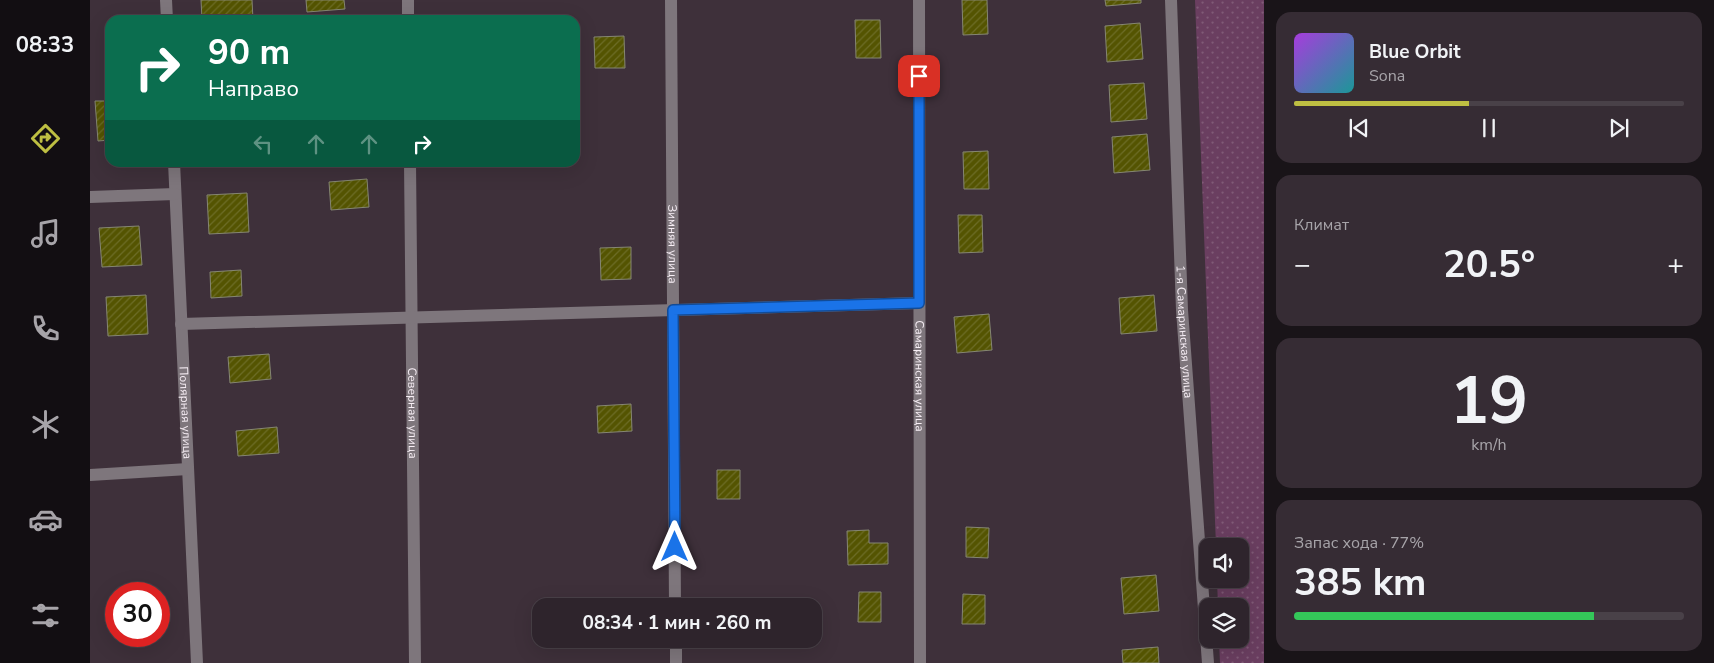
<!DOCTYPE html>
<html lang="ru">
<head>
<meta charset="utf-8">
<style>
  :root { --surface:#2e242c; --page:#362c34; --text:#f1f3f6; --muted:#a7a4a9; --line:#494148; --accent:#bebf42 }
  body { margin:0; font-family:"Nunito Sans",sans-serif; background:var(--page); color:var(--text); height:100vh; display:flex; flex-direction:column; font-size:19px; white-space:nowrap }
  * { box-sizing:border-box; margin:0 }
  p { font-size:16px; color:var(--muted) }
  .icon { flex:none; width:28px; height:28px; fill:none; stroke:currentColor; stroke-width:2; stroke-linecap:round; stroke-linejoin:round }
  .map { position:relative; flex:1; overflow:hidden }
  .details { display:flex; flex-direction:column; gap:12px; padding:12px; background:#191418; width:450px }
  .details>* { flex:none }
  .hud { position:absolute; left:15px; top:15px; width:475px; height:152px; border-radius:15px; box-shadow:0 5px 20px #0002,0 0 0 1px var(--line); background:#0b6e4f; color:#fff; overflow:hidden }
  .buttons { position:absolute; left:1109px; top:538px; display:grid; gap:10px }
  .buttons a { display:grid; place-items:center; width:50px; height:50px; border-radius:10px; background:var(--surface); box-shadow:0 5px 20px #0002,0 0 0 1px var(--line); font-size:25px }
  .speed { position:absolute; left:15px; top:582px; display:flex; gap:10px; font-size:25px; font-weight:700; text-align:center }
  .speed>* { display:grid; place-content:center; width:65px; height:65px; border-radius:50%; background:var(--surface); box-shadow:0 5px 20px #0002,0 0 0 1px var(--line); line-height:1 }
  .speed .limit { border:8px solid #d22; background:#fff; color:#111 }
  .pin { position:absolute; display:grid; place-items:center; width:42px; height:42px; color:#fff; margin:-21px; border-radius:10px; box-shadow:0 2px 8px #0006 }
  .me { position:absolute; width:55px; margin:-28px; rotate:0deg; stroke-linejoin:round; filter:drop-shadow(0 0 4px #0008) }
  .turn { display:flex; align-items:center; gap:18px; height:105px; padding:0 20px; font-size:22px }
  .turn .icon { width:65px; height:65px; stroke-width:2.5 }
  .turn b { display:block; font-size:35px; line-height:42px }
  .lanes { display:flex; align-items:center; height:48px; padding:0 20px; background:#0003; justify-content:center; gap:25px; direction:ltr }
  .lanes .off { opacity:.35 }
  .big { font-size:38px; font-weight:700; line-height:1.1 }
  .details .widget { flex:1; display:flex; flex-direction:column; justify-content:center; gap:8px; min-width:0; padding:0 18px; border-radius:15px; background:var(--page) }
  .details .dial { align-items:center; gap:0 }
  .dial b { font-size:65px; line-height:1 }
  .song { display:flex; align-items:center; gap:15px }
  .cover { width:60px; height:60px; border-radius:8px; background:linear-gradient(135deg,hsl(280 70% 55%),hsl(180 70% 35%)) }
  .played { height:5px; border-radius:2px; background:linear-gradient(90deg,var(--accent) 45%,var(--line) 45%) }
  .keys { display:flex; justify-content:space-around; direction:ltr }
  .heat { display:flex; justify-content:space-between; align-items:center; font-size:28px; direction:ltr }
  .charge { height:8px; border-radius:4px; background:linear-gradient(90deg,#34c759 77%,var(--line) 0) }
  .trip { position:absolute; left:442px; top:598px; width:290px; height:50px; border-radius:15px; background:var(--surface); box-shadow:0 5px 20px #0002,0 0 0 1px var(--line); font-weight:700; line-height:50px; text-align:center }
  main { display:flex; flex:1; min-height:0 }
  .tabs { display:flex; flex-direction:column; width:90px; justify-content:space-around; align-items:center; background:#120e12; color:var(--muted) }
  .tabs .icon { width:35px; height:35px }
  .tabs .active { color:var(--accent) }
  .tabs b { font-size:22px; color:var(--text) }
  .map>svg:first-child { display:block }
  .grass { fill:url(#grass-dots) }
  .building { fill:url(#building-hatch); stroke:#858673 }
  .lines { fill:none; stroke-linecap:round; stroke-linejoin:round }
  .minor { stroke:#7e767c; stroke-width:12 }
  .route-casing { stroke:#114b97; stroke-width:12 }
  .route { stroke:#1a73e8; stroke-width:9 }
  .labels { text-anchor:middle; stroke-width:5; stroke-linejoin:round; paint-order:stroke }
  .street-label { font-size:12px; fill:#f7eef5; stroke:#211a1f }
</style>
</head>
<body>
<main>
<nav class="tabs">
<b>08:33</b>
<svg class="icon active" aria-label="directions" viewBox="0 0 24 24"><path d="M12 3l9 9-9 9-9-9zM9 14v-3h6M13 9l2 2-2 2"/></svg>
<svg class="icon" aria-label="music" viewBox="0 0 24 24"><path d="M9 18V5l10-2v13"/><circle cx="6" cy="18" r="3"/><circle cx="16" cy="16" r="3"/></svg>
<svg class="icon" aria-label="phone" viewBox="0 0 24 24"><path d="M5 4h4l2 5-3 2q2 4 5 5l2-3 5 2v4C11 20 4 13 5 4z"/></svg>
<svg class="icon" aria-label="climate" viewBox="0 0 24 24"><path d="M12 3v18M4 7l16 10M4 17L20 7"/></svg>
<svg class="icon" aria-label="car" viewBox="0 0 24 24"><path d="M5 17H2v-5l4-1 3-4h7l3 4 3 1v5h-3M9 17h6M6 11h13"/><circle cx="7" cy="17" r="2"/><circle cx="17" cy="17" r="2"/></svg>
<svg class="icon" aria-label="filters" viewBox="0 0 24 24"><path d="M4 7h16M4 17h16"/><circle cx="9" cy="7" r="2"/><circle cx="15" cy="17" r="2"/></svg>
</nav>
<div class="map">
<svg width="1174" height="663" viewBox="0 0 1174 663">
  <defs>
    <pattern id="grass-dots" width="8" height="8" patternUnits="userSpaceOnUse" patternTransform="scale(1.25)"><rect width="8" height="8" fill="#6a3e60"/><path d="M2 2h.1M6 6h.1" fill="none" stroke="#805a77" stroke-width="1.8" stroke-linecap="round"/></pattern>
    <pattern id="building-hatch" width="6" height="6" patternUnits="userSpaceOnUse" patternTransform="scale(1.25)"><rect width="6" height="6" fill="#545401"/><path d="M-1 1l2-2M0 6l6-6M5 7l2-2" fill="none" stroke="#6d6d27"/></pattern>
  </defs>
  <rect width="100%" height="100%" fill="#3e303a"/>
  <path class="grass" d="M1105,0H1174V663H1130L1129,639H1150V606H1128L1127,579H1150V546H1126Z"/>
  <path class="building" d="M111,0H162L163,20H144V17L112,19Z
    M216,0H254L255,9L217,12Z
    M872,0H897L898,34L873,35Z
    M1015,0H1051V3L1016,6Z
    M765,20H790L791,58H766Z
    M1050,23L1053,59L1017,62L1015,26Z
    M534,36L535,68H505L504,37Z
    M1054,83L1057,119L1021,122L1019,85Z
    M5,101H20V140L8,141Z
    M1057,134L1060,170L1024,173L1022,137Z
    M898,151L899,189H874L873,152Z
    M277,179L279,207L241,210L239,182Z
    M157,193L159,232L119,234L117,195Z
    M868,215H892L893,252L869,253Z
    M49,226L52,265L12,267L9,228Z
    M541,247V279L511,280L510,248Z
    M151,270L152,296L121,298L120,272Z
    M56,295L58,334L18,336L16,297Z
    M1064,295L1067,331L1031,334L1029,298Z
    M899,314L902,350L867,353L864,317Z
    M179,354L181,379L140,383L138,357Z
    M541,404L542,431L508,433L507,406Z
    M187,427L189,453L148,456L146,431Z
    M627,470H650V499H627Z
    M876,527L899,528L898,558L876,557Z
    M779,530V543H798V564L758,565L757,531Z
    M1066,575L1069,611L1034,614L1031,578Z
    M769,592H791V622H768Z
    M873,594L895,595V624H872Z
    M1068,647L1069,663H1033L1032,650Z"/>
  <g class="lines">
    <g class="minor">
      <path d="M76,0L77,20"/>
      <path d="M318,0V20"/>
      <path id="s1" d="M581,0L585,606"/>
      <path id="s2" d="M829,0L830,663"/>
      <path id="s3" d="M1081,0L1092,310L1118,663"/>
      <path id="s4" d="M84,162L107,663"/>
      <path id="s5" d="M320,162L325,663"/>
      <path d="M0,197L85,194"/>
      <path d="M91,324L829,303"/>
      <path d="M0,475L98,469"/>
      <path d="M586,639V663"/>
    </g>
  </g>
  <g class="lines">
    <g class="route-casing">
      <path id="route" d="M585,547L583,310L829,303V76"/>
    </g>
    <use href="#route" class="route"/>
  </g>
  <g class="labels">
    <g class="street-label">
      <text dy="4" stroke="none"><textPath href="#s1" startOffset="244">Зимняя улица</textPath></text>
      <text dy="4" stroke="none"><textPath href="#s3" startOffset="332">1-я Самаринская улица</textPath></text>
      <text dy="4" stroke="none"><textPath href="#s2" startOffset="376">Самаринская улица</textPath></text>
      <text dy="4" stroke="none"><textPath href="#s4" startOffset="251">Полярная улица</textPath></text>
      <text dy="4" stroke="none"><textPath href="#s5" startOffset="251">Северная улица</textPath></text>
    </g>
  </g>
</svg>
<div class="buttons">
<a><svg class="icon" aria-label="sound" viewBox="0 0 24 24"><path d="M4 9h4l5-4v14l-5-4H4zM17 9q2 3 0 6"/></svg></a>
<a><svg class="icon" aria-label="layers" viewBox="0 0 24 24"><path d="M12 4l9 5-9 5-9-5zM3 14l9 5 9-5"/></svg></a>
</div>
<div class="speed"><div class="limit">30</div></div>
<div class="pin" style="left:829px;top:76px;background:#d93025"><svg class="icon" aria-label="arrive" viewBox="0 0 24 24"><path d="M6 21V4h12l-3 4 3 4H6"/></svg></div>
<svg class="me" style="left:585px;top:547px" viewBox="-20 -20 40 40"><path d="M0-17L14 15 0 8-14 15z" fill="#1a73e8" stroke="#fff" stroke-width="4"/></svg>
<div class="trip">08:34 · 1 мин · 260 m</div>
<div class="hud">
<div class="turn"><svg class="icon" aria-label="right" viewBox="0 0 24 24"><path d="M7 20v-9h11M14 6l5 5-5 5"/></svg><div><b>90 m</b>Направо</div></div>
<div class="lanes"><svg class="icon off" aria-label="left" viewBox="0 0 24 24"><path d="M17 20v-9H6M10 6l-5 5 5 5"/></svg><svg class="icon off" aria-label="ahead" viewBox="0 0 24 24"><path d="M12 20V5M6 11l6-6 6 6"/></svg><svg class="icon off" aria-label="ahead" viewBox="0 0 24 24"><path d="M12 20V5M6 11l6-6 6 6"/></svg><svg class="icon" aria-label="right" viewBox="0 0 24 24"><path d="M7 20v-9h11M14 6l5 5-5 5"/></svg></div>
</div>
</div>
<section class="details">
<div class="widget">
<div class="song"><i class="cover"></i><div><b>Blue Orbit</b><p>Sona</p></div></div>
<div class="played"></div>
<div class="keys"><svg class="icon" aria-label="previous" viewBox="0 0 24 24"><path d="M18 5L8 12l10 7zM5 5v14"/></svg><svg class="icon" aria-label="pause" viewBox="0 0 24 24"><path d="M8 5v14M16 5v14"/></svg><svg class="icon" aria-label="next" viewBox="0 0 24 24"><path d="M6 5l10 7-10 7zM19 5v14"/></svg></div>
</div>
<div class="widget"><p>Климат</p>
<div class="heat"><a>−</a><b class="big">20.5°</b><a>+</a></div>
</div>
<div class="widget dial"><b>19</b><p>km/h</p></div>
<div class="widget"><p>Запас хода · 77%</p><b class="big">385 km</b><div class="charge"></div></div>
</section>
</main>
</body>
</html>
